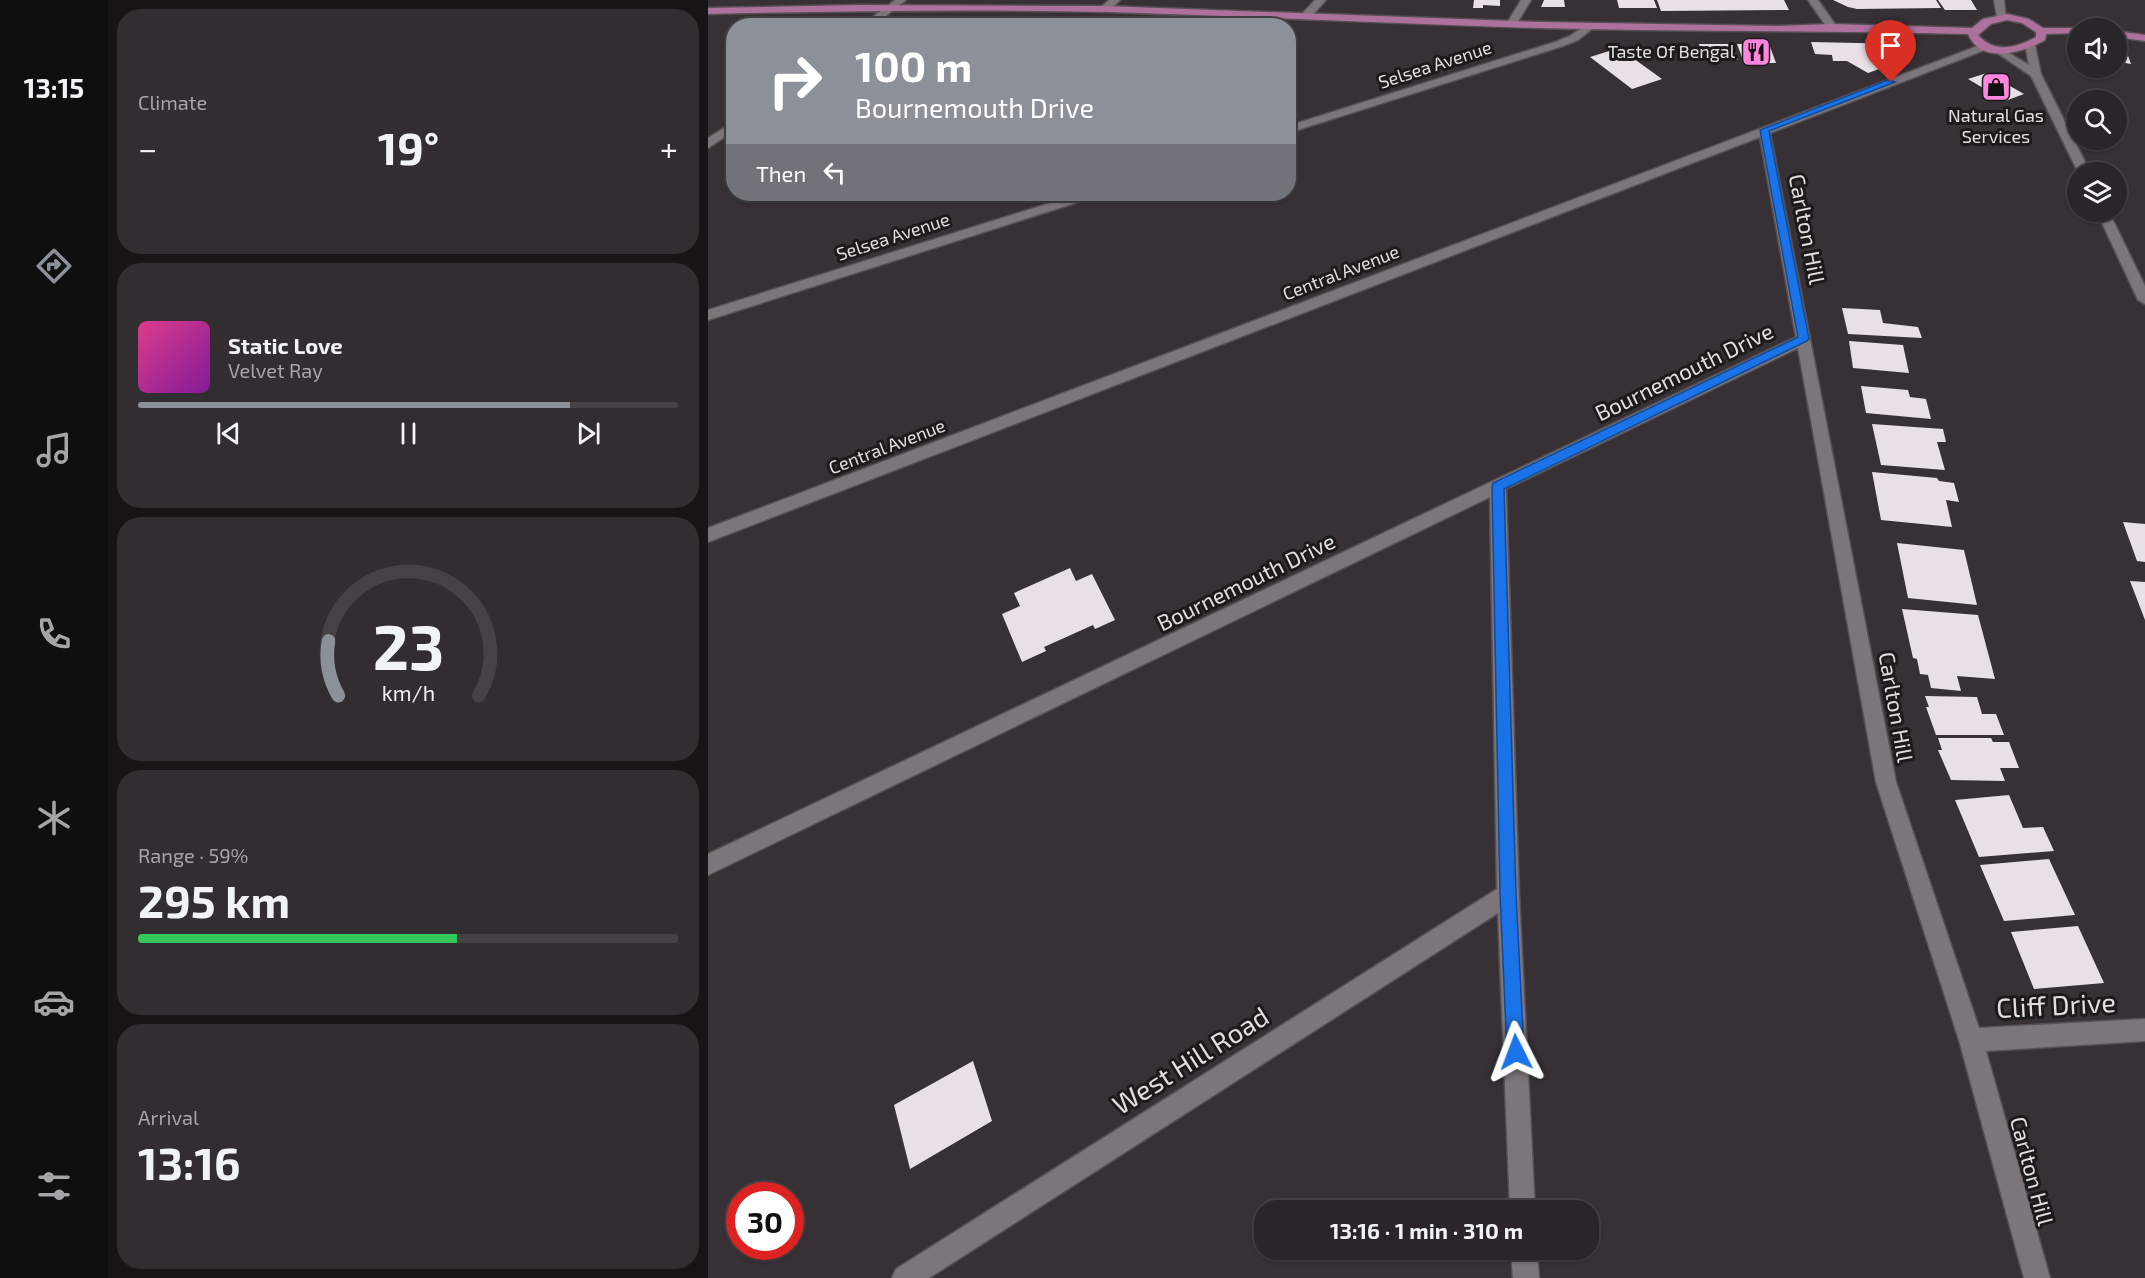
<!DOCTYPE html>
<html lang="en">
<head>
<meta charset="utf-8">
<style>
  :root { --surface:#292528; --page:#312d30; --text:#f1f3f6; --muted:#a5a5a8; --line:#454245; --accent:#8c9099 }
  body { margin:0; font-family:"Exo 2",sans-serif; background:var(--page); color:var(--text); height:100vh; display:flex; flex-direction:column; font-size:22px; white-space:nowrap }
  * { box-sizing:border-box; margin:0 }
  p { font-size:20px; color:var(--muted) }
  .icon { flex:none; width:33px; height:33px; fill:none; stroke:currentColor; stroke-width:2; stroke-linecap:round; stroke-linejoin:round }
  .map { position:relative; flex:1; overflow:hidden }
  .sheet { display:flex; flex-direction:column; gap:9px; padding:9px; background:#171416; width:600px }
  .sheet>* { flex:none }
  .top-card { position:absolute; left:18px; top:18px; width:570px; height:183px; border-radius:24px; box-shadow:0 2px 4px #0004,0 0 0 2px var(--line); background:#8c9099; color:#fff; overflow:hidden }
  .fabs { position:absolute; left:1359px; top:18px; display:grid; gap:12px }
  .fabs a { display:grid; place-items:center; width:60px; height:60px; border-radius:50%; background:var(--surface); box-shadow:0 2px 4px #0004,0 0 0 2px var(--line); font-size:30px }
  .speed { position:absolute; left:18px; top:1182px; display:flex; gap:12px; font-size:30px; font-weight:700; text-align:center }
  .speed>* { display:grid; place-content:center; width:78px; height:78px; border-radius:50%; background:var(--surface); box-shadow:0 2px 4px #0004,0 0 0 2px var(--line); line-height:1 }
  .speed .limit { border:9px solid #d22; background:#fff; color:#111 }
  .pin { position:absolute; display:grid; place-items:center; width:51px; height:51px; color:#fff; margin:-62px -26px; border-radius:50% 50% 50% 0; rotate:-45deg; box-shadow:0 0 6px #0007 }
  .pin .icon { rotate:45deg }
  .me { position:absolute; width:66px; margin:-33px; rotate:357deg; stroke-linejoin:round; filter:drop-shadow(0 0 4px #0008) }
  .turn { display:flex; align-items:center; gap:21px; height:126px; padding:0 30px; font-size:27px }
  .turn .icon { width:78px; height:78px; stroke-width:2.5 }
  .turn b { display:block; font-size:42px; line-height:51px }
  .then { display:flex; align-items:center; height:57px; padding:0 30px; background:#0003; gap:12px; font-size:22px }
  .big { font-size:45px; font-weight:700; line-height:1.1 }
  .sheet .widget { flex:1; display:flex; flex-direction:column; justify-content:center; gap:9px; min-width:0; padding:0 21px; border-radius:24px; background:var(--page) }
  .sheet .dial { align-items:center; gap:0 }
  .dial svg { height:156px; overflow:visible; fill:none; stroke:var(--line); stroke-width:7; stroke-linecap:round; text-anchor:middle }
  .dial text { fill:var(--text); stroke:none }
  .song { display:flex; align-items:center; gap:18px }
  .cover { width:72px; height:72px; border-radius:9px; background:linear-gradient(135deg,hsl(330 70% 55%),hsl(290 70% 35%)) }
  .played { height:6px; border-radius:3px; background:linear-gradient(90deg,var(--accent) 80%,var(--line) 80%) }
  .keys { display:flex; justify-content:space-around; direction:ltr }
  .heat { display:flex; justify-content:space-between; align-items:center; font-size:33px; direction:ltr }
  .charge { height:9px; border-radius:4px; background:linear-gradient(90deg,#34c759 59%,var(--line) 0) }
  .trip { position:absolute; left:546px; top:1200px; width:345px; height:60px; border-radius:24px; background:var(--surface); box-shadow:0 2px 4px #0004,0 0 0 2px var(--line); font-weight:700; line-height:60px; text-align:center }
  main { display:flex; flex:1; min-height:0 }
  .dock { display:flex; flex-direction:column; width:108px; justify-content:space-around; align-items:center; background:#100f10; color:var(--muted) }
  .dock .icon { width:42px; height:42px }
  .dock .on { color:var(--accent) }
  .dock b { font-size:27px; color:var(--text) }
  .map>svg:first-child { display:block }
  .building { fill:#e8e0e5 }
  .lines { fill:none; stroke-linecap:round; stroke-linejoin:round }
  .minor-casing { stroke:#565054; stroke-width:3 }
  .major-casing { stroke:#565054; stroke-width:3 }
  .minor { fill:#7c757a; fill-rule:evenodd }
  .major { fill:#ae719d; fill-rule:evenodd }
  .route { fill:#1a73e8; stroke:#114b97; stroke-width:1.5 }
  .labels { text-anchor:middle; stroke-width:6; stroke-linejoin:round; paint-order:stroke }
  .far-poi-label { font-size:18px; fill:#e2dde0; stroke:#1d1a1c; text-anchor:end }
  .far-street-label { font-size:18px; fill:#e2dde0; stroke:#1d1a1c }
  .street-label { font-size:22px; fill:#e2dde0; stroke:#1d1a1c }
  .near-street-label { font-size:27px; fill:#e2dde0; stroke:#1d1a1c }
</style>
</head>
<body>
<main>
<nav class="dock">
<b>13:15</b>
<svg class="icon on" aria-label="directions" viewBox="0 0 24 24"><path d="M12 3l9 9-9 9-9-9zM9 14v-3h6M13 9l2 2-2 2"/></svg>
<svg class="icon" aria-label="music" viewBox="0 0 24 24"><path d="M9 18V5l10-2v13"/><circle cx="6" cy="18" r="3"/><circle cx="16" cy="16" r="3"/></svg>
<svg class="icon" aria-label="phone" viewBox="0 0 24 24"><path d="M5 4h4l2 5-3 2q2 4 5 5l2-3 5 2v4C11 20 4 13 5 4z"/></svg>
<svg class="icon" aria-label="climate" viewBox="0 0 24 24"><path d="M12 3v18M4 7l16 10M4 17L20 7"/></svg>
<svg class="icon" aria-label="car" viewBox="0 0 24 24"><path d="M5 17H2v-5l4-1 3-4h7l3 4 3 1v5h-3M9 17h6M6 11h13"/><circle cx="7" cy="17" r="2"/><circle cx="17" cy="17" r="2"/></svg>
<svg class="icon" aria-label="filters" viewBox="0 0 24 24"><path d="M4 7h16M4 17h16"/><circle cx="9" cy="7" r="2"/><circle cx="15" cy="17" r="2"/></svg>
</nav>
<section class="sheet">
<div class="widget"><p>Climate</p>
<div class="heat"><a>−</a><b class="big">19°</b><a>+</a></div>
</div>
<div class="widget">
<div class="song"><i class="cover"></i><div><b>Static Love</b><p>Velvet Ray</p></div></div>
<div class="played"></div>
<div class="keys"><svg class="icon" aria-label="previous" viewBox="0 0 24 24"><path d="M18 5L8 12l10 7zM5 5v14"/></svg><svg class="icon" aria-label="pause" viewBox="0 0 24 24"><path d="M8 5v14M16 5v14"/></svg><svg class="icon" aria-label="next" viewBox="0 0 24 24"><path d="M6 5l10 7-10 7zM19 5v14"/></svg></div>
</div>
<div class="widget dial"><svg viewBox="0 0 100 80">
<path d="M14 69A42 42 0 1 1 86 69"/>
<path d="M14 69A42 42 0 0 1 9 41" stroke="#8c9099"/>
<text x="50" y="56" font-size="32" font-weight="700">23</text>
<text x="50" y="72" font-size="11">km/h</text>
</svg></div>
<div class="widget"><p>Range · 59%</p><b class="big">295 km</b><div class="charge"></div></div>
<div class="widget"><p>Arrival</p><b class="big">13:16</b></div>
</section>
<div class="map">
<svg width="1437" height="1278" viewBox="0 0 1437 1278">
  <rect width="100%" height="100%" fill="#373135"/>
  <path class="building" d="M766,0H792V6L775,5V8H765Z
    M836,0H856L857,7H833Z
    M909,0H946L949,8H911Z
    M949,0H1076L1081,10L953,11Z
    M1125,0H1228L1233,8L1149,9L1140,7Z
    M1230,0H1263L1269,10H1237Z
    M1103,42L1196,44L1202,54H1194L1198,61L1165,60L1177,67L1160,73L1139,61H1125L1124,55L1107,54Z
    M991,44H1024L1030,60H1003L1001,56H995Z
    M1029,44H1061L1068,63H1055L1054,60H1035Z
    M911,48L954,79L924,89L882,57Z
    M1408,51L1419,53L1423,64L1417,63L1399,74L1384,68H1408Z
    M1279,73L1316,94L1297,101L1260,79Z
    M1134,308L1172,310L1175,323L1210,327L1214,338L1140,334Z
    M1141,341L1195,345L1201,373L1145,368Z
    M1153,386L1200,390L1202,397L1218,399L1223,419L1158,413Z
    M1164,424L1235,429L1238,442H1229L1237,470L1173,465Z
    M1164,472L1229,478L1231,481L1246,483L1251,502L1238,500L1244,527L1173,520Z
    M1415,522L1437,524V562L1429,561Z
    M1189,543L1256,550L1269,605L1200,598Z
    M362,568L368,581L384,574L407,620L387,629L385,625L336,647L338,651L314,662L294,614L312,606L306,593Z
    M1422,581L1437,582V620Z
    M1194,609L1270,615L1287,679L1249,676L1253,691L1223,688L1220,675L1212,674L1209,659L1205,658Z
    M1217,696L1269,697L1274,714H1288L1296,735H1228L1218,707H1221Z
    M1230,738H1283L1285,742H1301L1311,768H1292L1297,781L1243,780L1230,750H1234Z
    M1301,795L1315,828L1335,827L1346,851L1271,857L1247,800Z
    M1341,859L1367,915L1296,921L1272,865Z
    M1370,926L1396,983L1326,989L1303,932Z
    M265,1061L284,1121L202,1169L186,1105Z"/>
  <g class="lines">
    <g class="minor-casing">
      <path id="minor" d="M187,0H198L165,26H153Z
        M401,0H412L401,11H393V7Z
        M607,0H618L601,19H593V15Z
        M813,0H823L808,25H800L799,23Z
        M1100,0H1110L1129,27L1128,29H1120Z
        M1286,0H1296L1298,19L1289,17Z
        M540,11L545,14L542,26H532L535,14Z
        M881,23L885,24V28L870,40L855,46L580,133V126L847,42L862,36Z
        M1322,42L1327,45L1333,74L1382,172H1370L1323,76L1282,48L1062,133L1188,782L1271,1028L1437,1019V1041L1278,1051L1342,1278H1316L1251,1040L1168,782L1090,348L798,489L811,894L827,1210H802L790,913L221,1278H184L188,1269L789,889L782,497L0,875V854L1088,337L1052,137L0,542V528L1275,44L1291,47L1321,65L1317,45Z
        M26,122V131L0,148V138Z
        M371,194H388L386,197L0,320V310Z
        M1389,212H1401L1437,286V304L1430,300Z
        M803,1250H829L831,1278H805Z"/>
    </g>
    <g class="major-casing">
      <path id="major" d="M150,5L397,6L832,22L1068,26L1124,24L1264,28L1275,19L1299,14L1321,19L1335,28H1374H1370V33L1338,34L1337,40C1314,53 1273,65 1260,34C1117,30 973,32 830,28C686,24 543,16 399,12C266,9 133,11 0,14V8ZM1299,20L1314,23L1328,32V37C1308,48 1287,54 1270,35L1283,24Z
        M1408,31L1437,35V41L1408,37Z"/>
    </g>
    <use href="#minor" class="minor"/>
    <use href="#major" class="major"/>
  </g>
  <path class="route" d="M1180,80L1187,82L1061,131L1101,339L1099,341L796,489L808,894L816,1052L814,1058L808,1061L801,1058L799,1052L792,894L784,487L785,483L1090,337L1052,130Z"/>
  <defs>
    <g id="restaurant-square" transform="scale(1.5)"><rect x="-9" y="-9" width="18" height="18" rx="4" fill="#ff85df" stroke="#1d1a1c"/><path d="M-5-6h1v4h1v-4h1v4h1v-4h1v5L-1.5 .5V6h-2V.5L-5-1ZM5-6V6H3V1.5H1.5Q1.5-4 5-6Z" fill="#111"/></g>
    <g id="shop-square" transform="scale(1.5)"><rect x="-9" y="-9" width="18" height="18" rx="4" fill="#ff85df" stroke="#1d1a1c"/><path d="M-5-2.5h2.3a2.7 3.5 0 0 1 5.4 0H5L5.5 6h-11ZM-1.5-2.5h3a1.5 2.3 0 0 0-3 0Z" fill="#111"/></g>
  </defs>
  <g fill-rule="evenodd">
    <use href="#restaurant-square" x="1048" y="52"/>
    <use href="#shop-square" x="1288" y="87"/>
  </g>
  <g class="labels">
    <g class="far-poi-label">
      <text x="1027" y="58">Taste Of Bengal</text>
      <text x="1288" y="122" text-anchor="middle">Natural Gas<tspan x="1288" dy="21">Services</tspan></text>
    </g>
    <g class="far-street-label">
      <text transform="translate(727 65) rotate(-18)" y="6">Selsea Avenue</text>
      <text transform="translate(185 237) rotate(-18)" y="6">Selsea Avenue</text>
      <text transform="translate(633 273) rotate(-21)" y="6">Central Avenue</text>
      <text transform="translate(179 447) rotate(-21)" y="6">Central Avenue</text>
    </g>
    <g class="street-label">
      <text transform="translate(1099 229) rotate(79)" y="8">Carlton Hill</text>
      <text transform="translate(976 372) rotate(-26)" y="8">Bournemouth Drive</text>
      <text transform="translate(538 582) rotate(-26)" y="8">Bournemouth Drive</text>
      <text transform="translate(1188 707) rotate(80)" y="8">Carlton Hill</text>
      <text transform="translate(1324 1171) rotate(75)" y="8">Carlton Hill</text>
    </g>
    <g class="near-street-label">
      <text transform="translate(1348 1006) rotate(-3)" y="9">Cliff Drive</text>
      <text transform="translate(483 1061) rotate(-32)" y="9">West Hill Road</text>
    </g>
  </g>
</svg>
<div class="fabs">
<a><svg class="icon" aria-label="sound" viewBox="0 0 24 24"><path d="M4 9h4l5-4v14l-5-4H4zM17 9q2 3 0 6"/></svg></a>
<a><svg class="icon" aria-label="search" viewBox="0 0 24 24"><circle cx="10" cy="10" r="6"/><path d="M15 15l6 6"/></svg></a>
<a><svg class="icon" aria-label="layers" viewBox="0 0 24 24"><path d="M12 4l9 5-9 5-9-5zM3 14l9 5 9-5"/></svg></a>
</div>
<div class="speed"><div class="limit">30</div></div>
<div class="pin" style="left:1183px;top:82px;background:#d93025"><svg class="icon" aria-label="arrive" viewBox="0 0 24 24"><path d="M6 21V4h12l-3 4 3 4H6"/></svg></div>
<svg class="me" style="left:808px;top:1052px" viewBox="-20 -20 40 40"><path d="M0-17L14 15 0 8-14 15z" fill="#1a73e8" stroke="#fff" stroke-width="4"/></svg>
<div class="trip">13:16 · 1 min · 310 m</div>
<div class="top-card">
<div class="turn"><svg class="icon" aria-label="right" viewBox="0 0 24 24"><path d="M7 20v-9h11M14 6l5 5-5 5"/></svg><div><b>100 m</b>Bournemouth Drive</div></div>
<div class="then">Then<svg class="icon" aria-label="left" viewBox="0 0 24 24"><path d="M17 20v-9H6M10 6l-5 5 5 5"/></svg></div>
</div>
</div>
</main>
</body>
</html>
